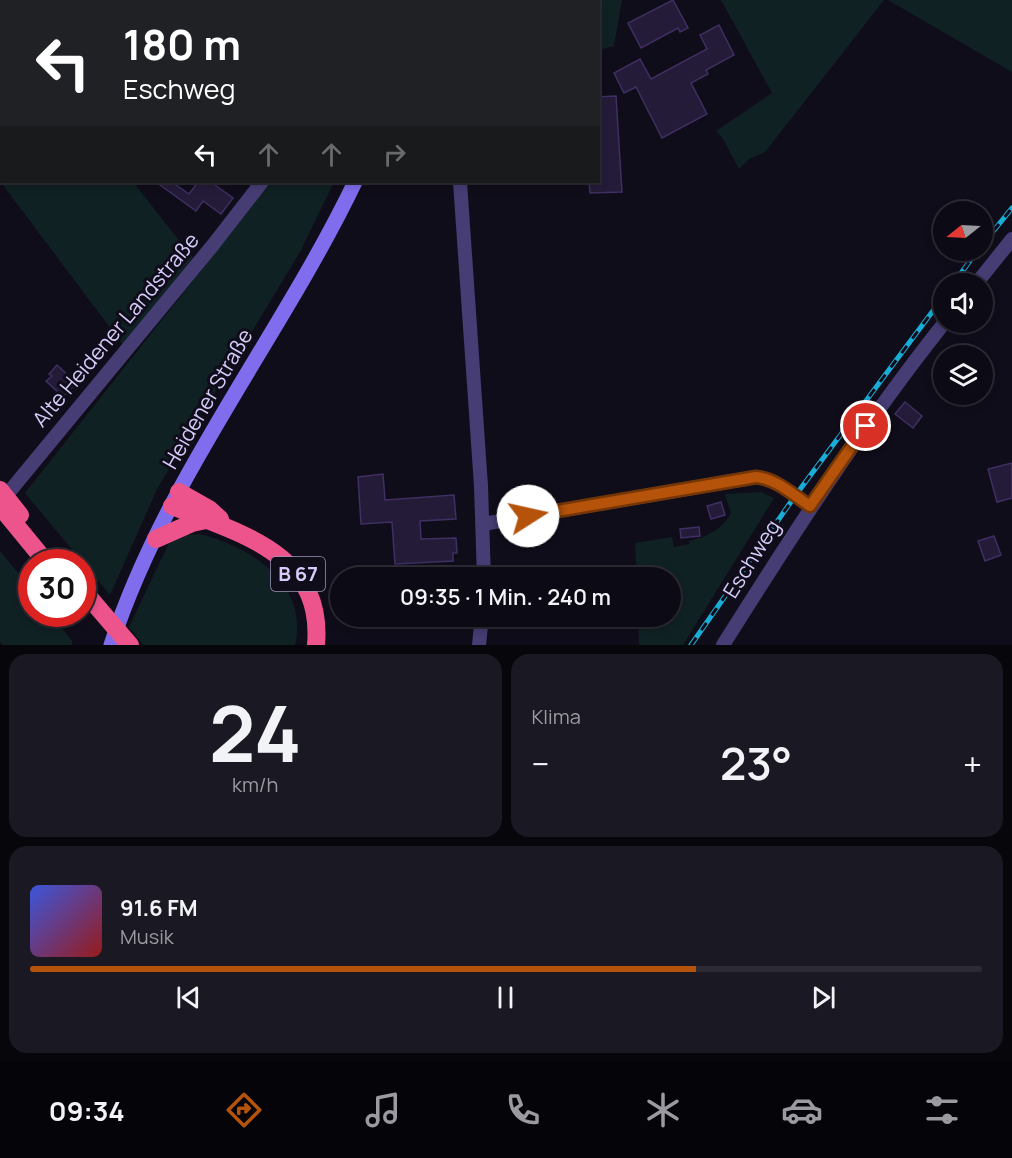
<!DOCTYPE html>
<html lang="de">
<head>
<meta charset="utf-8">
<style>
  :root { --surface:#0c0a14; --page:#1a1822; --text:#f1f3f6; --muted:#9a9aa0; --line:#2c2b34; --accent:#b45309 }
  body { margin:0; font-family:Manrope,sans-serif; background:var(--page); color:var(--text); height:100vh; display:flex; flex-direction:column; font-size:22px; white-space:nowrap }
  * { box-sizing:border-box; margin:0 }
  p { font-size:20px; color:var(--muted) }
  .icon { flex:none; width:33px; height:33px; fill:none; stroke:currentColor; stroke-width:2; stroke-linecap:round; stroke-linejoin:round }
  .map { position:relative; height:645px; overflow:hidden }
  .sheet { display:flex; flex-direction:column; gap:9px; padding:9px; background:#07060b; flex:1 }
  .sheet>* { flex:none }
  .top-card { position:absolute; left:0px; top:0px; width:600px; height:183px; box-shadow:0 3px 9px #0003,0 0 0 2px var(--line); background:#202124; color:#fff; overflow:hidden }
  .needle { width:39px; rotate:252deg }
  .tools { position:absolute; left:933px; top:201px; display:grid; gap:12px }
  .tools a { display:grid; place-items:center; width:60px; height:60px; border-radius:50%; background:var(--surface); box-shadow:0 3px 9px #0003,0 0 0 2px var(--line); font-size:30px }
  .speed { position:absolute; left:18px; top:549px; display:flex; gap:12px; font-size:30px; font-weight:700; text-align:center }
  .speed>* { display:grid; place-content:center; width:78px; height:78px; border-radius:50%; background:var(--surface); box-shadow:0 3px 9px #0003,0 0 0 2px var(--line); line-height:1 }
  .speed .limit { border:9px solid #d22; background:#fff; color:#111 }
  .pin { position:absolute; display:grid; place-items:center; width:51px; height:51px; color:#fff; margin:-26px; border:3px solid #fff; border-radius:50%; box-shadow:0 2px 6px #0007 }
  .me { position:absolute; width:66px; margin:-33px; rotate:80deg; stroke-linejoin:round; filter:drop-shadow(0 0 4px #0008) }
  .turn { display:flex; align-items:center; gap:21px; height:126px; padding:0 24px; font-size:27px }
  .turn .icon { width:78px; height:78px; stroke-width:2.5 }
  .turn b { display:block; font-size:42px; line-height:51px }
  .lanes { display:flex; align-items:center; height:57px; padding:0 24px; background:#0003; justify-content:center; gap:30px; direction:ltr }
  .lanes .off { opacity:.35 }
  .big { font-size:45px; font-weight:600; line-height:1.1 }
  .sheet .card { flex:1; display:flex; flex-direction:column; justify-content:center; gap:9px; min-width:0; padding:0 21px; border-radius:18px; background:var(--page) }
  .sheet .dial { align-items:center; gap:0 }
  .dial b { font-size:78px; line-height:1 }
  .song { display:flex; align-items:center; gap:18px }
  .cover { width:72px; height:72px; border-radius:9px; background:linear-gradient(135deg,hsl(230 70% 55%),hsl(0 70% 35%)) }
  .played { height:6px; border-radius:3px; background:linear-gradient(90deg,var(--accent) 70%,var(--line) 70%) }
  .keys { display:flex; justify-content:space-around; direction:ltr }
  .heat { display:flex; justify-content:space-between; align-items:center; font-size:33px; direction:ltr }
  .sheet .tiles { flex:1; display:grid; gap:9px; grid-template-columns:1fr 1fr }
  .card:last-child { grid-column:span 2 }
  .trip { position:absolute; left:330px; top:567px; width:351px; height:60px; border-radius:30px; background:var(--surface); box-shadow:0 3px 9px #0003,0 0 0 2px var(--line); font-weight:600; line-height:60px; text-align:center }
  .tab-bar { display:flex; height:96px; justify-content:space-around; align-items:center; background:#050408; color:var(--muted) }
  .tab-bar .icon { width:42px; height:42px }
  .tab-bar .selected { color:var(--accent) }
  .tab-bar b { font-size:27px; color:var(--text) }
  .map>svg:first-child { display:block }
  .green { fill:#102123 }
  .building { fill:#241b39; stroke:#3f2f62; stroke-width:1.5 }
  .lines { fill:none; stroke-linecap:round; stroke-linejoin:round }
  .street { stroke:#453d74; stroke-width:14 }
  .secondary { stroke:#7f6dee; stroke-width:15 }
  .highway { stroke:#ec548b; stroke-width:18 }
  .rail-casing { stroke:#18aed8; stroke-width:5 }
  .rail { stroke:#100d1a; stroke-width:3; stroke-dasharray:9; stroke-linecap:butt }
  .highway-bridge { stroke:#ec548b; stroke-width:18 }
  .route-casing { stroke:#753606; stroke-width:15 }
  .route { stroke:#b45309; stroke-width:10 }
  .labels { text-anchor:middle; stroke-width:6; stroke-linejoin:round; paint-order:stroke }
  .shield { fill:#100d1a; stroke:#9b92b6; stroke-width:1.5 }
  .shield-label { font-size:20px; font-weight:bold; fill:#d6cbf9 }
  .street-label { font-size:21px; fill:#d6cbf9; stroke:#100d1a }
</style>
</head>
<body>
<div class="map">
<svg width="1012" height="645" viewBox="0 0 1012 645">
  <rect width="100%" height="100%" fill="#100d1a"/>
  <path class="green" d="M0,0L59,1L2,2V182H133L193,258L123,345L0,181Z
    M560,0H622L614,46L599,50L598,2Z
    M721,0H884L765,152L749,159L739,169L722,137L716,131L772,93Z
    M888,0H1012V72Z
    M271,182H334L300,252L157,489L110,595L25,493Z
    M761,492L774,498L683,645H639L638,617L670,616V578L637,577L635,543L672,537L674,547L689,544V541C707,537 723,529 731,513L725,494Z
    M199,534C243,544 297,576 297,626C297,633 297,639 295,645H143L129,627L169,543L185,535Z
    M0,551L31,588L32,614H51L72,641V645H2L0,641Z"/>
  <path class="building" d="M673,0L688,28L680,32L678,28L641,48L628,23Z
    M719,25L734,55L706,70L708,74L691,83L707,114L662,138L636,87L624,93L614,73L640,59L651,79L707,49L700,35Z
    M616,96L622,192L590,193L589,182H598V97Z
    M156,182H172L189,194L198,182H218L215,185L233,198L221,214L203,201L196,211Z
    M57,365L76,383L63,397L46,381L52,376L49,374Z
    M905,402L922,416L913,428L895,414Z
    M1012,463V498L997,502L988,469Z
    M383,474L385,500L454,495L456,519L420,521L421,539L456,538L457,553H453V561L395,564L392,522L361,524L358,477Z
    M721,502L725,515L711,519L707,506Z
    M699,527L700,536L681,538L680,529Z
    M994,536L1001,555L985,561L978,541Z"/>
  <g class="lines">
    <path class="street" d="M310,0L311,2
      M460,182L481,486L484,578
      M976,284L1012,239
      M0,503L213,245L262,182
      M483,524L756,477C777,479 793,495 810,506
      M479,645L482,616
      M723,645C793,534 863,425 945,322"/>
    <path class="secondary" d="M418,2L419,0
      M111,645C165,479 280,338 355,182"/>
    <path class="highway" d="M179,492L209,509L220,519
      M0,506L46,562
      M172,506C241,534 324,554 316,645
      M156,539L192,523L206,520
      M82,589L99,609"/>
    <g class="rail-casing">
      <path id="rail" d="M982,245L1012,208
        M953,284L978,250
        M691,645L795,496L944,296"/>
    </g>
    <use href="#rail" class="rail"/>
    <path class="highway-bridge" d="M0,490L20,515
      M99,609L130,645"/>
  </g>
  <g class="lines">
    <g class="route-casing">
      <path id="route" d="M528,516L756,477C777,479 793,495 810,506L866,426"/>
    </g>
    <use href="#route" class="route"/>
  </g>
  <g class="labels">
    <rect class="shield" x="271" y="557" width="54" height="34" rx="4.5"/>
    <g class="shield-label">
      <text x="298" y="581">B 67</text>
    </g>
    <g class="street-label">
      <text transform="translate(116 330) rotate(-50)" y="7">Alte Heidener Landstraße</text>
      <text transform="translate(208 399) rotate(-60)" y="7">Heidener Straße</text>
      <text transform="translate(752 559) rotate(-58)" y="7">Eschweg</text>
    </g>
  </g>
</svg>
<div class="tools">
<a><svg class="needle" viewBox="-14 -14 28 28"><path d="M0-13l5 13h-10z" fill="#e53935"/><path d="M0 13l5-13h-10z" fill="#9a9aa0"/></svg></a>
<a><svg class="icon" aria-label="sound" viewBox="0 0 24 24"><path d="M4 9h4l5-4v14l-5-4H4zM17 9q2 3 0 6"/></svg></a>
<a><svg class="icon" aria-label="layers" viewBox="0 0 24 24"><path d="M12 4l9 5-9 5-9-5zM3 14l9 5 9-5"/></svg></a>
</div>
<div class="speed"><div class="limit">30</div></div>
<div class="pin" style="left:866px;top:426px;background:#d93025"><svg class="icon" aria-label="arrive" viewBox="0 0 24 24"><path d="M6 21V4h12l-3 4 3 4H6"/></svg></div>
<svg class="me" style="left:528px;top:516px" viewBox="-20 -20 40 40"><circle r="19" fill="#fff"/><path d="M0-13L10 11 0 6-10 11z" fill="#b45309"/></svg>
<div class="trip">09:35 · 1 Min. · 240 m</div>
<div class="top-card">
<div class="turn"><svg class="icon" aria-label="left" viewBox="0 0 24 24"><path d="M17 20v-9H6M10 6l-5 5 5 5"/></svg><div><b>180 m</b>Eschweg</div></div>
<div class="lanes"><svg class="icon" aria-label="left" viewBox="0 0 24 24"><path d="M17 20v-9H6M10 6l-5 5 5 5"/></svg><svg class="icon off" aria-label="ahead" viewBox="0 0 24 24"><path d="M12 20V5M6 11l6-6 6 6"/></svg><svg class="icon off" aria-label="ahead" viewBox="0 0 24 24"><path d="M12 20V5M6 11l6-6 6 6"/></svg><svg class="icon off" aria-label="right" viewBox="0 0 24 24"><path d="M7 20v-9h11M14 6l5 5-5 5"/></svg></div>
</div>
</div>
<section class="sheet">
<div class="tiles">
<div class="card dial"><b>24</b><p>km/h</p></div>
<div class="card"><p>Klima</p>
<div class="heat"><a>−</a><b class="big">23°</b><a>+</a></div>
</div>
<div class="card">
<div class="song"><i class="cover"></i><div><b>91.6 FM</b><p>Musik</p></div></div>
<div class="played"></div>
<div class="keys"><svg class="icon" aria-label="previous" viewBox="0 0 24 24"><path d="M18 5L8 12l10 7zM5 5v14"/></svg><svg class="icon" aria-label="pause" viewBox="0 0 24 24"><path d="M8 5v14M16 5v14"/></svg><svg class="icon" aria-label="next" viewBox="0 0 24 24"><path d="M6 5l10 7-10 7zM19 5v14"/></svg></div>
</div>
</div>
</section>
<nav class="tab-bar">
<b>09:34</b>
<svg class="icon selected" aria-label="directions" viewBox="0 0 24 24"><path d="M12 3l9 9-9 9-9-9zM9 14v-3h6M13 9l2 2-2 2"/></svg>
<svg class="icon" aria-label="music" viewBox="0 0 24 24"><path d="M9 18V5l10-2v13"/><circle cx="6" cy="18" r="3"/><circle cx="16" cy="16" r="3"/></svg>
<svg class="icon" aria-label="phone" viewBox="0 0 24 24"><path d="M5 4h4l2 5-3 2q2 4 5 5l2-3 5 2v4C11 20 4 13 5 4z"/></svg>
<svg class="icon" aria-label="climate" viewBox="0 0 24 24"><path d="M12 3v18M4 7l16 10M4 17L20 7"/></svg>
<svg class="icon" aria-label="car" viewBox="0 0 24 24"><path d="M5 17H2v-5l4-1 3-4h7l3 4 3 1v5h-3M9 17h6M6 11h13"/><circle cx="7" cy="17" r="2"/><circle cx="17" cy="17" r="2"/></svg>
<svg class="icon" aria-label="filters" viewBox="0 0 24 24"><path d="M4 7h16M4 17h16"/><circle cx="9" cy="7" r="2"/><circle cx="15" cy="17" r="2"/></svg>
</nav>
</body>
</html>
